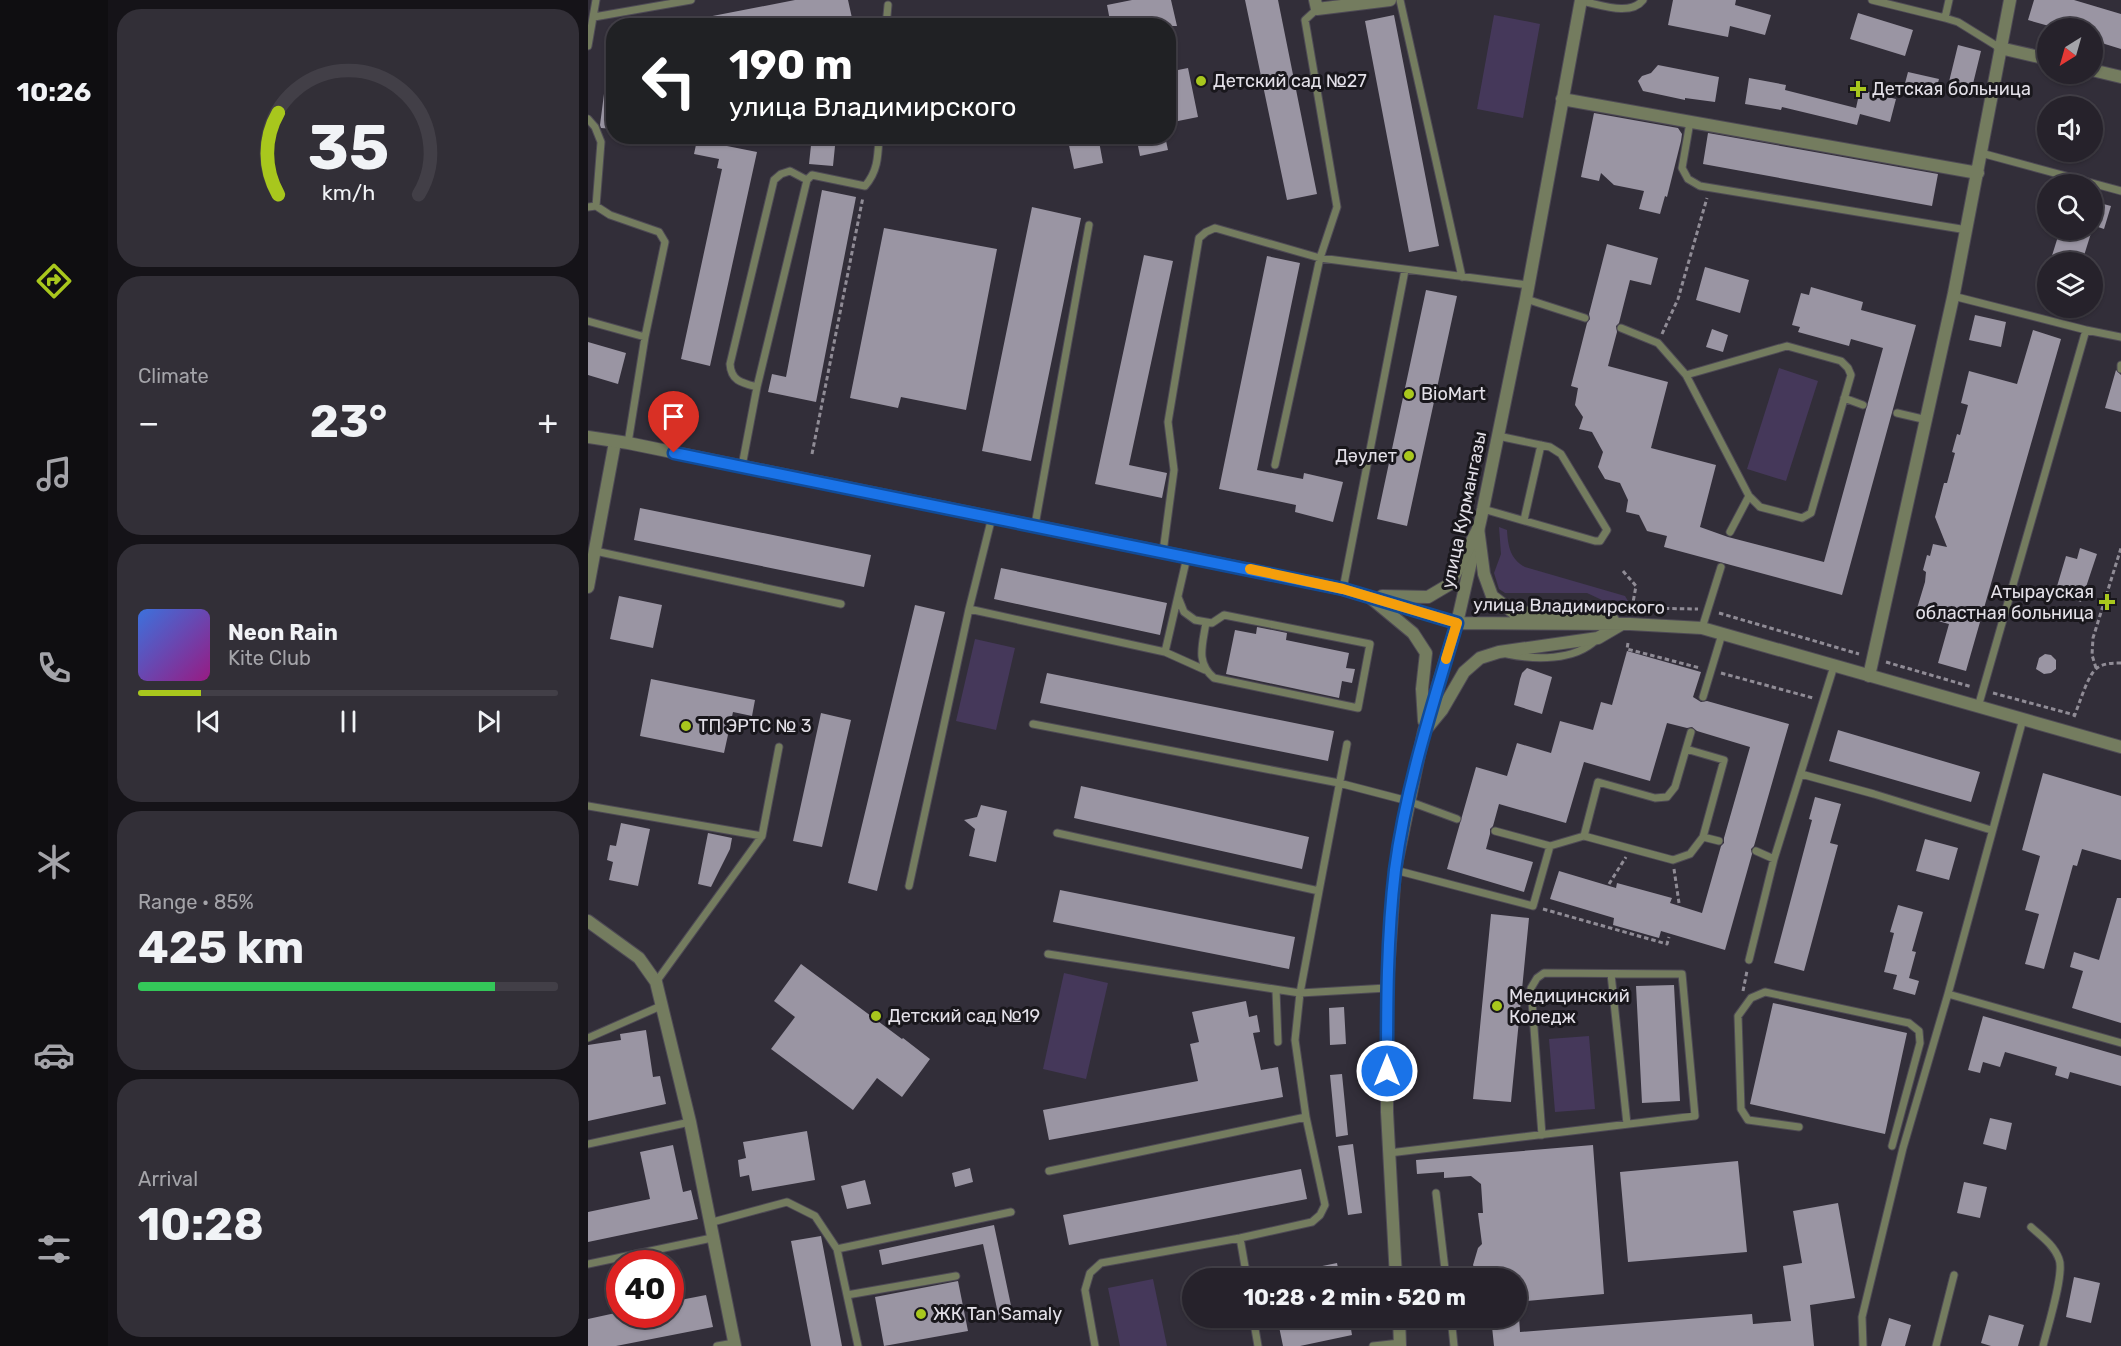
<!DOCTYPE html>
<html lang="en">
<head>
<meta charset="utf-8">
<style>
  :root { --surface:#26222b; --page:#322f37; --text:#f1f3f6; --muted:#a4a4a9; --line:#423f47; --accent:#a8c71d }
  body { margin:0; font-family:Rubik,sans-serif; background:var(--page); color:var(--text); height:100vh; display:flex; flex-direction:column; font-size:22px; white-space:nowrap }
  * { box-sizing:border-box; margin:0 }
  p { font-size:20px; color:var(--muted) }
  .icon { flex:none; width:33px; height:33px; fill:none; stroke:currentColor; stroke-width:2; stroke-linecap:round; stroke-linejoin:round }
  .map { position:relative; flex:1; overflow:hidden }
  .details { display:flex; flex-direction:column; gap:9px; padding:9px; background:#151318; width:480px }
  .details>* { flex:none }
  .guide { position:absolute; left:18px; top:18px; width:570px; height:126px; border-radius:24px; box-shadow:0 2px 4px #0004,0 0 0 2px var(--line); background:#202124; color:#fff; overflow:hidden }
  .needle { width:39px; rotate:217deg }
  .tools { position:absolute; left:1449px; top:18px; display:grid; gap:12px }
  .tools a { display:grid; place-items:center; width:66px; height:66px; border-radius:50%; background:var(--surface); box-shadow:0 2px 4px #0004,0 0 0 2px var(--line); font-size:30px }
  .speed { position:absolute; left:18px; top:1250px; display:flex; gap:12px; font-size:30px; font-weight:700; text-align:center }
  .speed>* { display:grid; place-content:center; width:78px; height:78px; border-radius:50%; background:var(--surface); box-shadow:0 2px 4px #0004,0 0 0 2px var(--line); line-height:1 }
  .speed .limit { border:9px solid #d22; background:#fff; color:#111 }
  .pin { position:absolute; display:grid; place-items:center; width:51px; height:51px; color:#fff; margin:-62px -26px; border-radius:50% 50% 50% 0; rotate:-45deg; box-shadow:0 0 6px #0007 }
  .pin .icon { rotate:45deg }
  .me { position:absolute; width:66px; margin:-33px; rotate:0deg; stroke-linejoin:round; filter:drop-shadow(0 0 4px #0008) }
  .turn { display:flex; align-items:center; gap:21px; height:126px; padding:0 24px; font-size:27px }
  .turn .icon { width:78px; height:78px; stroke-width:2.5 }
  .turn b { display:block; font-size:42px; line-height:51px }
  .big { font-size:45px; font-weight:700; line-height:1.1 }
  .details .card { flex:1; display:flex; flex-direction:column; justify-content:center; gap:9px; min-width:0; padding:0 21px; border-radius:24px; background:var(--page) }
  .details .dial { align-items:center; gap:0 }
  .dial svg { height:156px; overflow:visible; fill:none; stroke:var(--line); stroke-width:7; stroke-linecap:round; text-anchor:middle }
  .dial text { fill:var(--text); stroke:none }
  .song { display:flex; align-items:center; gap:18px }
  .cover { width:72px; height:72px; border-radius:9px; background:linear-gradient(135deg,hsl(220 70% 55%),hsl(310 70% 35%)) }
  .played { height:6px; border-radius:3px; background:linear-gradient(90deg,var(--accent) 15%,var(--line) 15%) }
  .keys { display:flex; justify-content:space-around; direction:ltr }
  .heat { display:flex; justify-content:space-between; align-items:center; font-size:33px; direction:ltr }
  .charge { height:9px; border-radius:4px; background:linear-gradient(90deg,#34c759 85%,var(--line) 0) }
  .trip { position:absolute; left:594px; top:1268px; width:345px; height:60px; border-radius:30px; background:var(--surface); box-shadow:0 2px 4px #0004,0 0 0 2px var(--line); font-weight:700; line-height:60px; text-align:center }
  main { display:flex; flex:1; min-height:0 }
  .tabs { display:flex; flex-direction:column; width:108px; justify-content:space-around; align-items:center; background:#0f0e11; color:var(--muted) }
  .tabs .icon { width:42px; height:42px }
  .tabs .active { color:var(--accent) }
  .tabs b { font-size:27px; color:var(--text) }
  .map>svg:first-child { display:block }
  .green { fill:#45385a }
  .building { fill:#9a95a3 }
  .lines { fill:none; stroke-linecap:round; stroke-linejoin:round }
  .service-casing { stroke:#4e4a55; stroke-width:9 }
  .minor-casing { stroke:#4e4a55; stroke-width:14 }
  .tertiary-casing { stroke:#4e4a55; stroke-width:14 }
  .path { stroke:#908c96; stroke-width:3; stroke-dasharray:4.5 3; stroke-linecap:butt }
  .service { stroke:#747c5f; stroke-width:7 }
  .minor { stroke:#747c5f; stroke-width:12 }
  .tertiary { stroke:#747c5f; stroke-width:12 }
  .route-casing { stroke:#114b97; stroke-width:15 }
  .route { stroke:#1a73e8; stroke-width:10 }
  .slow { stroke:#f59e0b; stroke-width:10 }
  .poi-dot { fill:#a8c71d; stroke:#19171c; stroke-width:2 }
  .labels { text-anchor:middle; stroke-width:6; stroke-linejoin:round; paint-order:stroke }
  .poi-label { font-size:18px; fill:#e3e0e8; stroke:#19171c; text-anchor:start }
  .street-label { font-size:18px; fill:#e3e0e8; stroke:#19171c }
</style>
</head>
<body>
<main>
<nav class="tabs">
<b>10:26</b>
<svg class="icon active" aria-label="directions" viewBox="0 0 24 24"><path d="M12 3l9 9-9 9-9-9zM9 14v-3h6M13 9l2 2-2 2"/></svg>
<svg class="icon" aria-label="music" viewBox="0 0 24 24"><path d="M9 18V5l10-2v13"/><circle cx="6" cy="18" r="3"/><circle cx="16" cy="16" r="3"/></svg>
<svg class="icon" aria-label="phone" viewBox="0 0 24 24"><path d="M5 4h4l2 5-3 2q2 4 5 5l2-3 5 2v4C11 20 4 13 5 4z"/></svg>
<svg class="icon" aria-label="climate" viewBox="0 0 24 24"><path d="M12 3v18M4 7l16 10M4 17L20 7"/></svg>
<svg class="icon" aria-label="car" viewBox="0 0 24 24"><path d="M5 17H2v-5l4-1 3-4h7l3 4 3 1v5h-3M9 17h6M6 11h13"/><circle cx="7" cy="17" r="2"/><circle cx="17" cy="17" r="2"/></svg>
<svg class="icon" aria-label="filters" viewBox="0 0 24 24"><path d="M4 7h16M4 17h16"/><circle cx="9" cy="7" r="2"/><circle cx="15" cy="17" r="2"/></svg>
</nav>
<section class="details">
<div class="card dial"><svg viewBox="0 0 100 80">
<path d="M14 69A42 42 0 1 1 86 69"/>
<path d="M14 69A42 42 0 0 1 14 27" stroke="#a8c71d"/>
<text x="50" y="56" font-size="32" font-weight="700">35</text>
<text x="50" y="72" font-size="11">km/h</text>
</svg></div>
<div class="card"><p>Climate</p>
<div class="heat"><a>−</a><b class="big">23°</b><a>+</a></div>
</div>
<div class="card">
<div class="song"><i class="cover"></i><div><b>Neon Rain</b><p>Kite Club</p></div></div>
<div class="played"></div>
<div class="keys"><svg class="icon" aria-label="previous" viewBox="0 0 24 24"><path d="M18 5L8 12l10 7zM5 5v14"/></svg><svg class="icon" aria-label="pause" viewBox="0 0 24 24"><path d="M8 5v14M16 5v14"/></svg><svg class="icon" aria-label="next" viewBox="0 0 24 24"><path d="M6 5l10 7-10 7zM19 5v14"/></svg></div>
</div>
<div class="card"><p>Range · 85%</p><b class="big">425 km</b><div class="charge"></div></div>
<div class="card"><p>Arrival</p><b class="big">10:28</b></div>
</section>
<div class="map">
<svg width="1533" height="1346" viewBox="0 0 1533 1346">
  <rect width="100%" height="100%" fill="#322e39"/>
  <path class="green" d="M906,15L952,24L935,118L889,109Z
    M1191,368L1230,381L1198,481L1159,469Z
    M911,527L919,530C920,546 922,559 937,567L1037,596L1040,601L1014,600L999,593H917L911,589L906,573L913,554Z
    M387,639L427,648L408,730L368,721Z
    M476,973L520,983L498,1079L455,1069Z
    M1001,1036L1007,1109L967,1112L961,1039Z
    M565,1279L579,1346H532L520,1288Z"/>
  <path class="building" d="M207,0H260L264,18L227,26H110L109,19Z
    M544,0H583L589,26H523L519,5Z
    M657,0H690L729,194L699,200Z
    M1085,0H1148L1147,5L1183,15L1177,35L1142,26L1140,37L1080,25Z
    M1446,0H1486L1533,14V49L1504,40V28H1468L1440,20Z
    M1270,13L1325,30L1317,56L1262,39Z
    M806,15L851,246L821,252L777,21Z
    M1370,45L1393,51L1382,96L1359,90Z
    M1070,65L1131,77L1127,102L1097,98V100L1055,91L1050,81L1054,76L1063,73Z
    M600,68L610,117L580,123V72Z
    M1320,72L1351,79L1347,94L1316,87Z
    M1161,78L1198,85L1197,90L1268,108L1272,90L1308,99L1302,122L1272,114L1269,125L1194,107L1193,110L1157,104Z
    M17,86H26V129L13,128L12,125Z
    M1006,113L1090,128L1094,134L1093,141L1079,197L1077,196L1072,214L1051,209L1056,191L1026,185L1013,173L1011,181L993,177Z
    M1120,133L1350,174L1344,206L1115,164Z
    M224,136H248L245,166L221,164Z
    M479,136H510L515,163L486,169Z
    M548,136H577L580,150L552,156Z
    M109,140L169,152L122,366L93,359L134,169L129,168L131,159L106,154Z
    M234,190L268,197L228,402L180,392L184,374L198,377Z
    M1504,201L1523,206L1516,229L1504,225Z
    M444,207L493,218L443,461L394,451Z
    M296,228L409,249L378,410L313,397L310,408L262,398Z
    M1472,230H1504L1494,262H1462Z
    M1019,244L1070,258L1063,285L1042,280L1031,323L1028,326L1029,332L1020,366L1080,382L1063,448L1128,465L1112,527L1140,537L1236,562L1295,348L1263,339L1261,346L1210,332L1212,327L1204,325L1213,293L1221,295L1223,287L1275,302L1273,310L1328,325L1254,595L1076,547L1079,536L1059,531L1051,515L1038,512L1040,500L1032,483L1017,479L1010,467L1015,452L1004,432L991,429L995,417L987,405L990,388L983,386L999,323L1002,319L1001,314Z
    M556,255L585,261L541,465L579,473L574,498L507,484Z
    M679,256L712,263L669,470L715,479L716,473L755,482L745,522L707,512L708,505L631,489Z
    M1117,267L1161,280L1152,313L1108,300Z
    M838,290L869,296L819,526L789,519Z
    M1387,315L1418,322L1413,347L1381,340Z
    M1124,329L1140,335L1135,352L1118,347Z
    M1445,330L1473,339L1378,671L1350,663L1361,624L1327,615L1337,582L1338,572L1335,570L1339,555L1342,556L1345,544L1359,547L1347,517L1356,483H1359L1367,453L1364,452L1369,434L1372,435L1380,405L1373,403L1381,371L1429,384Z
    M0,342L38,353L30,384L0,375Z
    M1528,370L1533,375V412L1517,408Z
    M52,508L283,555L276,587L46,540Z
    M1492,548L1509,554L1493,602L1467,593L1478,556L1489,559Z
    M413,568L579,603L572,635L406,599Z
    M31,596L74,605L65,648L22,639Z
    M327,605L357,612L289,891L260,883Z
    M669,627L699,633L698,640L761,653L758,668L767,669L764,683L754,681L751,698L638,674L647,630L668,634Z
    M1039,651L1113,672L1105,697L1113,702L1119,701L1201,724L1166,846L1163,849L1164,854L1137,950L1073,931L1071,938L1025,925L1026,918L962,899L971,871L1028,888L1029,883L1084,898L1082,903L1114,913L1133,846L1136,843V838L1162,747L1109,731L1104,727L1099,728L1079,723L1062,781L996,762L978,823L911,804L905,826L902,829V834L898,849L945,862L936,892L859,869L888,767L919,776L929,743L963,753L972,721L1005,730L1013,702L1024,705Z
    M1457,654L1463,655L1468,660V669L1463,673L1456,674L1448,669L1451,658Z
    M939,668L964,677L954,714L926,705L932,679L934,673Z
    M459,673L746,731L740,761L452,703Z
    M63,679L167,700L164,716L145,712L136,753L52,736Z
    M233,713L263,720L234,847L205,841Z
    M1250,730L1392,772L1383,802L1241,761Z
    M1455,773L1533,796V860L1494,849L1489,866L1485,865L1456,969L1437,964L1451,914L1437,910L1452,856L1434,850Z
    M493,786L721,837L714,869L486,818Z
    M1227,797L1253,804L1242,843L1250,845L1216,971L1186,963L1224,820L1221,819Z
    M393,805L419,811L408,862L381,856L387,829L376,820L389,817Z
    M33,823L62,829L50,886L21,880L25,862L19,860L22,845L28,846Z
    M120,833L144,838L142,849L123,887L110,884Z
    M1337,839L1370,848L1361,880L1328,871Z
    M472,890L707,937L701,969L465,922Z
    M1529,898H1533V1023L1484,1008L1495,971L1482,967L1486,952L1511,960Z
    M1310,905L1335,912L1324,951L1328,952L1321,978L1331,981L1327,995L1305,989L1309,975L1296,972L1306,933L1302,932Z
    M903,914L941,918L923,1102L885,1099Z
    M213,964L314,1039L315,1038L342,1059L314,1097L289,1078L265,1110L183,1049L207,1017L186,1001Z
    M1086,985L1092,1101L1054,1103L1048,986Z
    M658,1001L661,1017L669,1015L672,1032L665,1033L673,1070L690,1067L695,1097L461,1140L455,1110L610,1081L602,1044L611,1042L604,1012Z
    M1185,1003L1319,1033L1297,1134L1162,1104Z
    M756,1007L758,1044L742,1045L741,1008Z
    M1395,1016L1533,1056V1086L1482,1072L1480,1079L1467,1075L1469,1067L1417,1052L1412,1067L1395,1062L1392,1073L1380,1070Z
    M58,1030L65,1077L72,1076L78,1104L0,1121V1045L33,1040L32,1034Z
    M754,1074L760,1135L748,1137L742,1075Z
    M1402,1118L1424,1123L1418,1150L1395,1144Z
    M219,1131L227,1180L164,1191L161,1175L152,1177L150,1160L158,1158L155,1142Z
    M765,1144L774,1213L760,1215L750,1146Z
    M85,1145L95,1192L103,1190L110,1219L0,1242V1212L62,1199L52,1152Z
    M1005,1145L1016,1294L928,1302V1278H891L885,1265L890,1248L894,1244L890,1213H895L893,1184L883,1176L856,1178V1172L829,1174L828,1160Z
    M1150,1161L1159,1252L1040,1262L1032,1172Z
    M382,1168L385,1182L367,1187L364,1173Z
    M713,1169L719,1199L481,1245L475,1215Z
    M277,1180L283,1204L259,1209L253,1186Z
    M1376,1182L1399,1187L1392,1218L1369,1213Z
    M1250,1203L1267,1298L1222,1305L1226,1346H906L903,1317H931L932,1332L1164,1314L1165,1324L1203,1321L1195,1266L1214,1263L1205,1211Z
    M406,1225L425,1315L411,1318L395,1244L294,1265L291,1250Z
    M233,1236L254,1346H223L203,1241Z
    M749,1263L752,1278H706L705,1272Z
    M1486,1277L1512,1283L1503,1323L1478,1317Z
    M370,1281L380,1331L296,1346L287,1297Z
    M118,1295L125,1327L28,1346H0V1319L32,1312V1314H82V1302Z
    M1401,1315L1436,1325L1430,1346H1403L1393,1343Z
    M689,1317H761L764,1335L712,1346H695Z
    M1301,1318L1323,1325L1317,1346H1293Z"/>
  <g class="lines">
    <g class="service-casing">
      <path id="service" d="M812,0L874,277
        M1284,0L1357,18L1361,0
        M993,1C1011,4 1042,17 1055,0
        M6,17L103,0
        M1357,18L1370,22L1412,48
        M298,26L300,5
        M0,46L8,0
        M0,119L7,127L13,142L8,206
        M1102,122L1094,168L1100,179L1112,186L1379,230
        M1393,153L1533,191
        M0,207L8,206L22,215L71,232L77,242L57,337L40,443
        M1365,296L1498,330L1533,337
        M938,299L997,318
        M0,321L57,337
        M1033,328L1070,343L1098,375L1161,496L1172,507L1214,518L1223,513L1263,375L1260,368L1253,361L1199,346L1098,375
        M1533,365V369
        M169,387C154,383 143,381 142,364L186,180L193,174L202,171L219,180
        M1256,398L1275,405
        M1309,413L1339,420
        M687,465L732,258L749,207L717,20L729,9
        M154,466L169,387L219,180L224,175L277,186C290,171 290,156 291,136
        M895,509L1007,541H1012L1019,530L973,454L962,447L910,436
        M936,520L953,445
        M447,525L501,225
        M1142,532L1161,496
        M7,551L253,604
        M575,552L586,470L580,422L611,238L618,232L627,228L732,258L940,285
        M755,589L817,270
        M590,597L596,612L607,620L624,623L636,615L782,644L770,708L626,678C607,662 615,644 618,622
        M381,609L577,652L599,557
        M1114,628L1133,567
        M577,652L617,670
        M919,654C947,660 986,661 1008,640
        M1115,697L1134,634
        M1390,707L1498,330
        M445,724L751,783L820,801L869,819
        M1098,749L1103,732
        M1213,774L1286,794L1403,830
        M0,806L174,836L191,747
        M907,831L962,846L996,836L1085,860L1102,854L1115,837L1136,760L1098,749L1087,787L1079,797L1067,798L1010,782L996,836
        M469,833L731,891L759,744
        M1115,837L1131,841
        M1168,851L1186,859
        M807,870L945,906L962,846
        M321,886L381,609L404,517
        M460,954L712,993L799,988
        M1161,960L1186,859L1246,666
        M1023,974L1039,1124
        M68,982L174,836
        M688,990L690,1042
        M1360,994L1533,1043
        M0,1038L75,1005
        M1211,1127L1160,1120L1153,1109L1150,1016L1163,998L1177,992L1321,1023L1331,1031L1332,1043L1304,1146
        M0,1144L102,1122
        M801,1153L1107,1116L1094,974L956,973L949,978L943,988L954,1135
        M461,1171L718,1117L707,1040L712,993L731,891
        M848,1193L858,1278
        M121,1223L199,1202L227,1216L249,1249L270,1346
        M1443,1227C1453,1236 1466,1245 1471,1259C1477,1273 1459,1329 1455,1346
        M652,1238L659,1278
        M249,1249L423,1212
        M0,1264L124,1238
        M259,1295L368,1276
        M665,1317L670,1346
        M863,1317L866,1346
        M129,1346L146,1343
        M507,1346L497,1290L502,1273L513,1263L652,1238L724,1222L732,1215L737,1205L718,1117
        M785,1346L812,1343
        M1275,1346L1274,1317L1315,1148L1360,994L1435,719
        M1348,1346L1366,1275"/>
    </g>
    <g class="minor-casing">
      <path id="minor" d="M727,0L729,9L802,0
        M1412,48L1460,59
        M1504,70L1533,77
        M974,99L1390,173
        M0,587L27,442
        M869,623L895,509L938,299L993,0
        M1281,676L1366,293L1422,0
        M0,921L51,958L68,982L102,1122L147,1346"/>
    </g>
    <g class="tertiary-casing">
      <path id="tertiary" d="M0,437L40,443L755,589L869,623L1042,624L1114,628L1533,747
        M890,528L896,574L904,596L925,612L1010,615L1025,620
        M794,596L840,597L862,584L890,529
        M784,599L825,633L838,653L834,689L836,721
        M840,727L854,710L876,672L892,658L911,652L1010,638L1034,624
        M808,1278L799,1112V988L807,870L836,731L869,623
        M811,1317L812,1346"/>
    </g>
    <path class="path" d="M1074,334L1090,299L1119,198
      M224,454L275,197
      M1035,571L1048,586L1044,608L1110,609
      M1131,613L1271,654
      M1040,643L1039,649L1112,668
      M1298,662L1384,687
      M1508,668L1504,655L1505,638L1533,548
      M1133,673L1225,698
      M1405,693L1487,715
      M1486,717C1491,705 1500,674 1509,668C1516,663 1525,663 1533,663
      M1086,869L1091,903
      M1021,884L1038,857
      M955,909L1079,944L1081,937
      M1155,991L1159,971"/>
    <use href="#service" class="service"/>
    <use href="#minor" class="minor"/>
    <use href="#tertiary" class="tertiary"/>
  </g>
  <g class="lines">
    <g class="route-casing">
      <path id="route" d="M86,453L755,589L869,623C845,704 818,786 807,870C799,937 799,1004 799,1071"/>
    </g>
    <use href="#route" class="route"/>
    <path class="slow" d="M662,569L755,589L869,623L858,659"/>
  </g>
  <g class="poi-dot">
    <circle cx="613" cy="81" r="6"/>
    <path d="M1267 80h6v6h6v6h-6v6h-6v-6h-6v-6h6z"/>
    <circle cx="821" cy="394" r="6"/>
    <circle cx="821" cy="456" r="6"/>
    <path d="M1516 593h6v6h6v6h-6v6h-6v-6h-6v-6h6z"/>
    <circle cx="98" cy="726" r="6"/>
    <circle cx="909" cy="1006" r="6"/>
    <circle cx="288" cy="1016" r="6"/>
    <circle cx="333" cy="1314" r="6"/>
  </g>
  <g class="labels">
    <g class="poi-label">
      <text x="625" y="87">Детский сад №27</text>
      <text x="1284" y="95">Детская больница</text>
      <text x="833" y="400">BioMart</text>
      <text x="809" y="462" text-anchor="end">Дәулет</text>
      <text x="1506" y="598" text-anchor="end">Атырауская<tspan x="1506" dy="21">областная больница</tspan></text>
      <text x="110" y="732">ТП ЭРТС № 3</text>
      <text x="921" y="1002">Медицинский<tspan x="921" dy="21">Коледж</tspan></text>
      <text x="300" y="1022">Детский сад №19</text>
      <text x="345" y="1320">ЖК Tan Samaly</text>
    </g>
    <g class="street-label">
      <text transform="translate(876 510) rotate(-78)" y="6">улица Курмангазы</text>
      <text transform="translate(981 606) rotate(1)" y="6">улица Владимирского</text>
    </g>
  </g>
</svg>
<div class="tools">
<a><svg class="needle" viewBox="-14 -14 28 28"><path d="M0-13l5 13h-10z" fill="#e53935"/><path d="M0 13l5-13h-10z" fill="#a4a4a9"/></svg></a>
<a><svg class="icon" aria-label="sound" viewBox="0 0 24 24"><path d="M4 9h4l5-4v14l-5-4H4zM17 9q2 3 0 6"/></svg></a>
<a><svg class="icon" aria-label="search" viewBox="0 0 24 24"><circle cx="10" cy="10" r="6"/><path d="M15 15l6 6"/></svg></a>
<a><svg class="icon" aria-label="layers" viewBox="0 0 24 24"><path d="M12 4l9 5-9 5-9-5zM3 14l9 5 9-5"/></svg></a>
</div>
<div class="speed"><div class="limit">40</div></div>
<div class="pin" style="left:86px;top:453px;background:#d93025"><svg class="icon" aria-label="arrive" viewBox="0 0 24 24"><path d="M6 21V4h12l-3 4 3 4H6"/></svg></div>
<svg class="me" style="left:799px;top:1071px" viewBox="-20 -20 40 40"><circle r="17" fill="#1a73e8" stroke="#fff" stroke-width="3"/><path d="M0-11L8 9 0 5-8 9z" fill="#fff"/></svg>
<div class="trip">10:28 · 2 min · 520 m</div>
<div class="guide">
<div class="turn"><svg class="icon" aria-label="left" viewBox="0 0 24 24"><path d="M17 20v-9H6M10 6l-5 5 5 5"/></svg><div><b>190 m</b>улица Владимирского</div></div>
</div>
</div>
</main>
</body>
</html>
